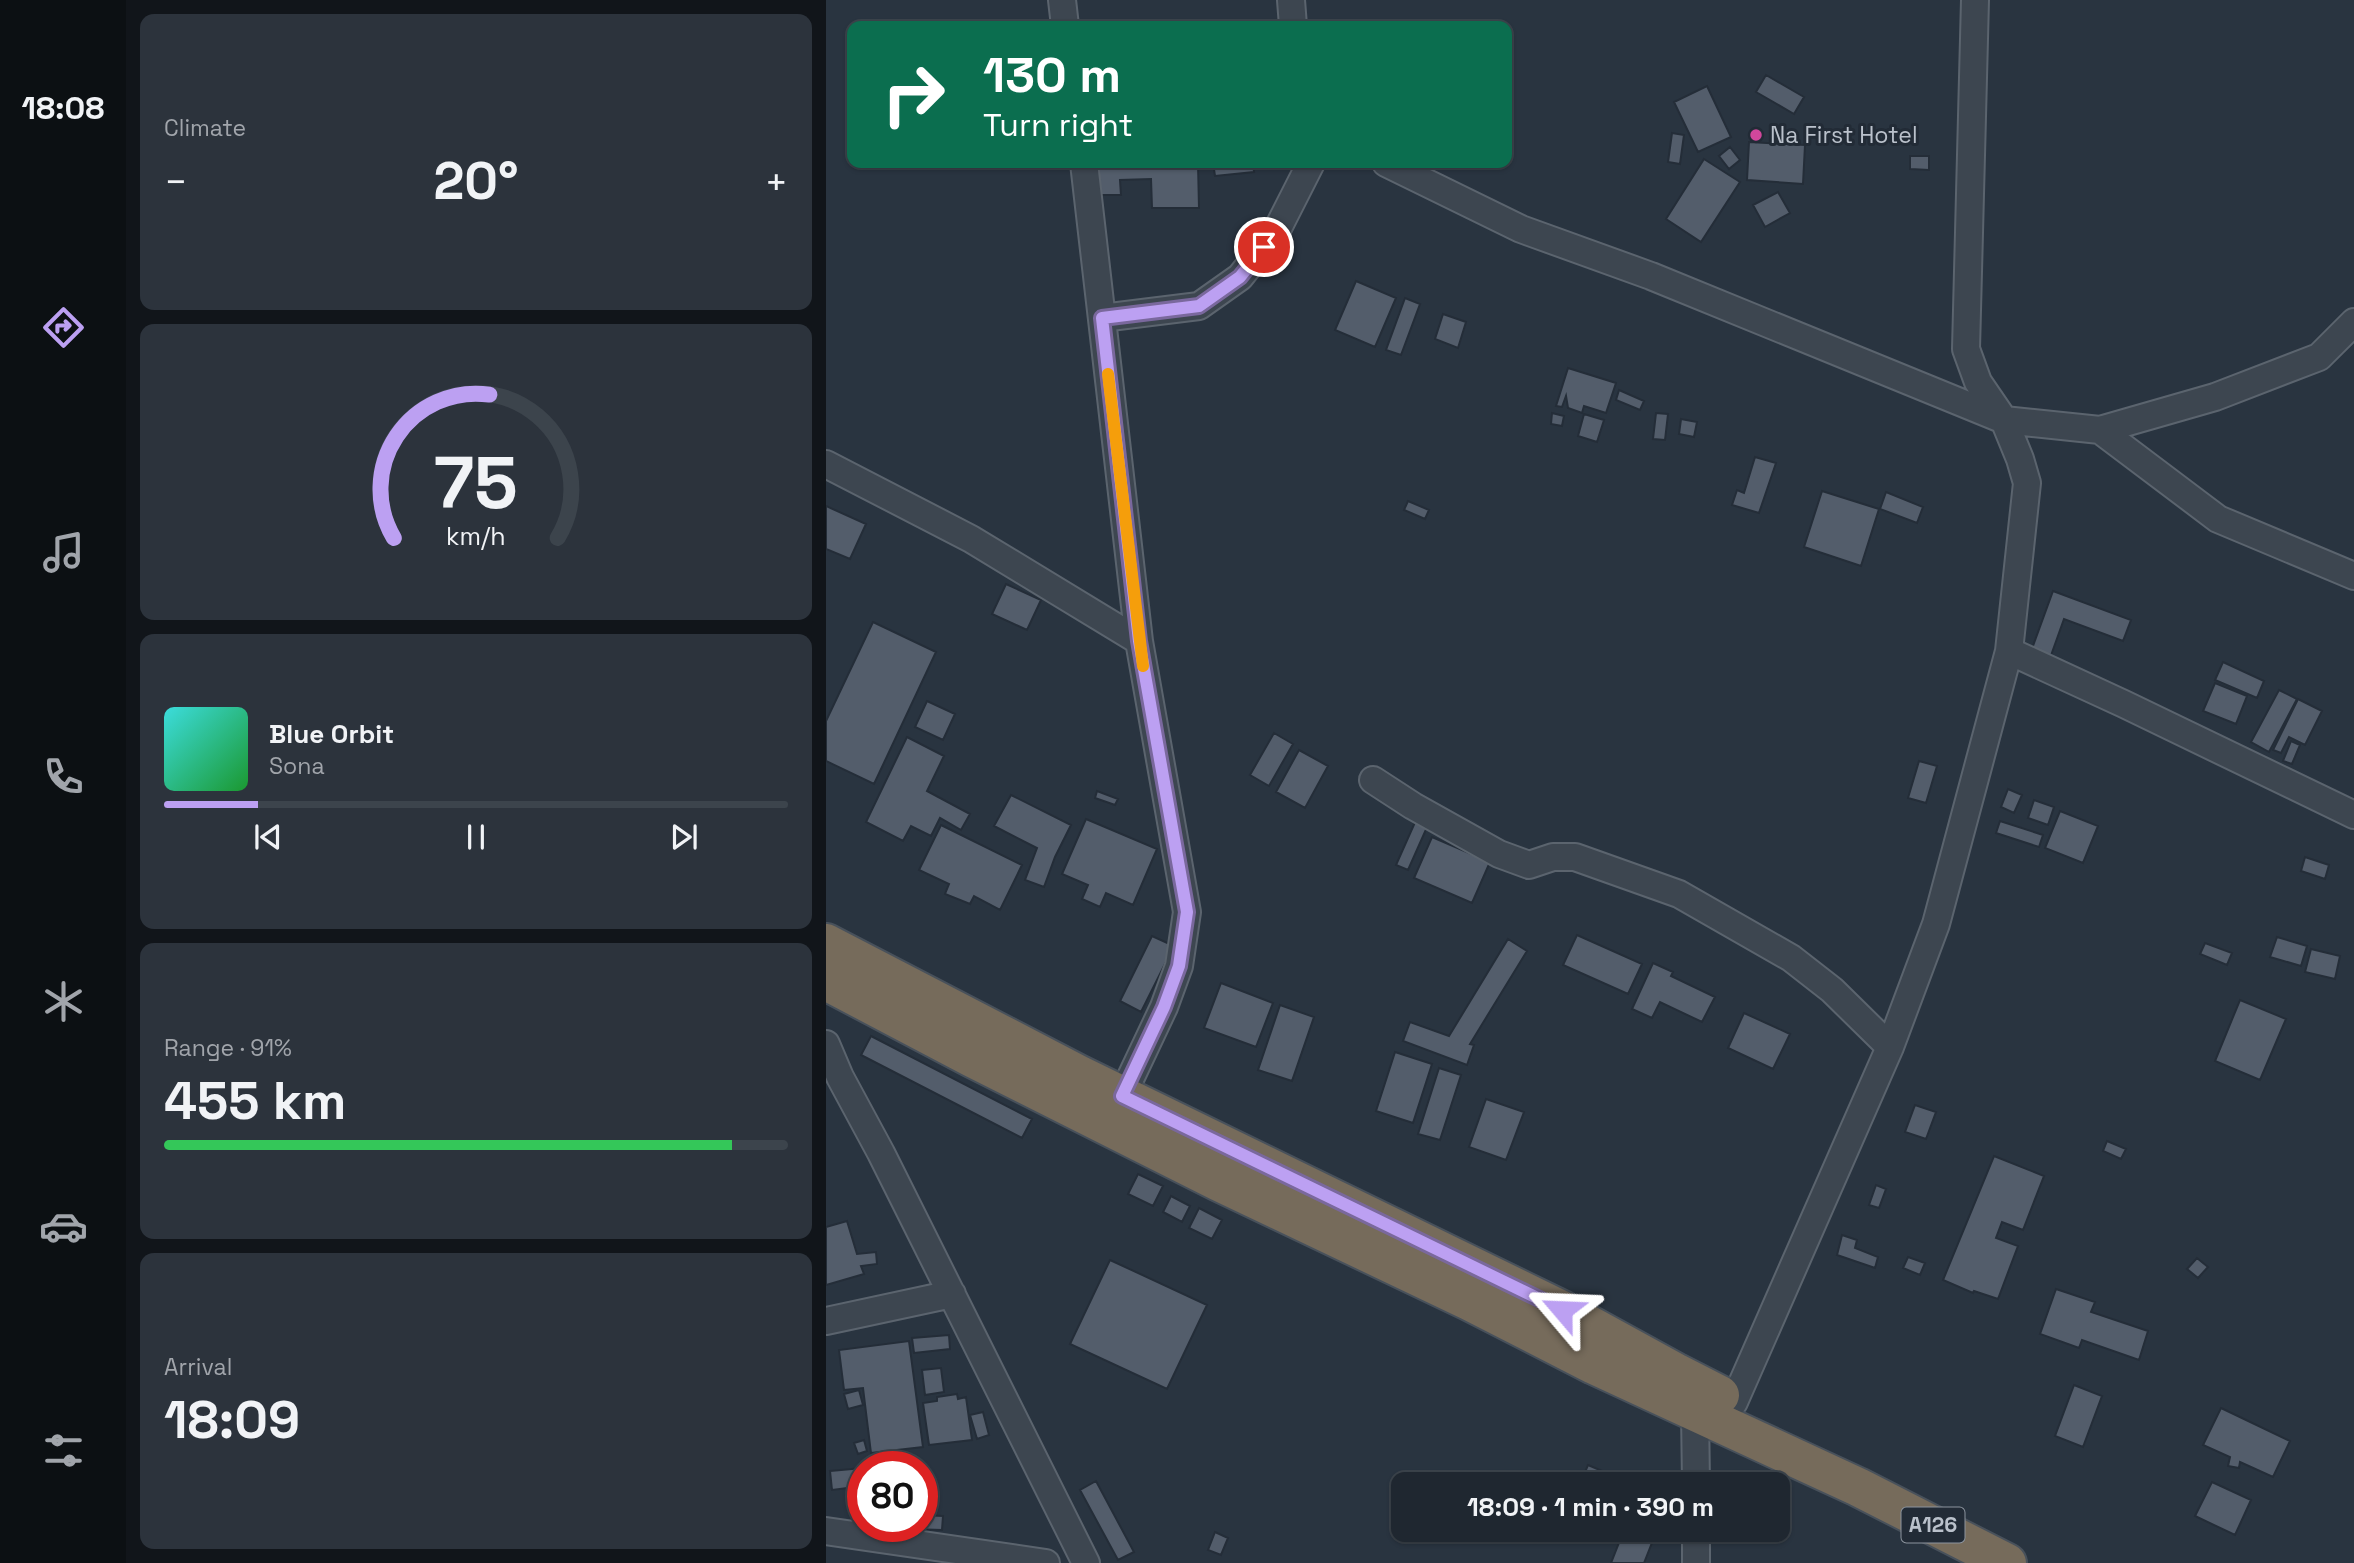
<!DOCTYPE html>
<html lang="en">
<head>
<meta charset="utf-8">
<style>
  :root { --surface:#1f2730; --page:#2c333c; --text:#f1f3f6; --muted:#a1a5ab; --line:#3c444c; --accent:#bca0f2 }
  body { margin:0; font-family:"Space Grotesk",sans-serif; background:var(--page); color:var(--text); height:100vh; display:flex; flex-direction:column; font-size:26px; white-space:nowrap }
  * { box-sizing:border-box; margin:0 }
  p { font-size:23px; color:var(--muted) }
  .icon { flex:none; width:38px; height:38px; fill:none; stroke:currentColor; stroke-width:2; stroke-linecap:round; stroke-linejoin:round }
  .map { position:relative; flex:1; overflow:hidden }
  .side { display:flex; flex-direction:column; gap:14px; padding:14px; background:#11151a; width:700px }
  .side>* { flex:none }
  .top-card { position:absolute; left:21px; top:21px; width:665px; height:147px; border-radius:14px; box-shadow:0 2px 5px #0004,0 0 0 2px var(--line); background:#0b6e4f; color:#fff; overflow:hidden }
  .speed { position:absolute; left:21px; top:1451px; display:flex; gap:14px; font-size:35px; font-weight:700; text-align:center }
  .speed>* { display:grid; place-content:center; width:91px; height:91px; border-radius:50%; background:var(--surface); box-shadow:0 2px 5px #0004,0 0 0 2px var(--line); line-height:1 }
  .speed .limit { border:10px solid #d22; background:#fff; color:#111 }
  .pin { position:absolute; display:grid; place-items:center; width:60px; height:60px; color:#fff; margin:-30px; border:4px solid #fff; border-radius:50%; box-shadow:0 2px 7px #0007 }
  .me { position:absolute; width:77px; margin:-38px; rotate:296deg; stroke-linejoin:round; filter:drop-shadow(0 0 5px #0008) }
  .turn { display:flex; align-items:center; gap:24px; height:147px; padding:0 21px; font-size:32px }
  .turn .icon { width:91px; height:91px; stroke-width:2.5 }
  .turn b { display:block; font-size:49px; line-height:60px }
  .big { font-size:52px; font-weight:700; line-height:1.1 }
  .side .tile { flex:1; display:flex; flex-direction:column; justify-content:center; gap:10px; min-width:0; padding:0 24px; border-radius:14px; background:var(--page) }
  .side .dial { align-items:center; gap:0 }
  .dial svg { height:182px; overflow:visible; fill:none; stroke:var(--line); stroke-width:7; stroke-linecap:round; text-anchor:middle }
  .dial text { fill:var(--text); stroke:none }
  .song { display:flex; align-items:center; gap:21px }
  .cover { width:84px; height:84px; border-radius:10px; background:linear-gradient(135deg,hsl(180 70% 55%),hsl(130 70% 35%)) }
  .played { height:7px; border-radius:4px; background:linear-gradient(90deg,var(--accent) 15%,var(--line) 15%) }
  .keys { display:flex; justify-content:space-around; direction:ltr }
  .heat { display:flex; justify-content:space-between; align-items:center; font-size:38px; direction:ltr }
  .charge { height:10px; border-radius:5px; background:linear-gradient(90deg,#34c759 91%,var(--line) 0) }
  .trip { position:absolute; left:565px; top:1472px; width:399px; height:70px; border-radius:14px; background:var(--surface); box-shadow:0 2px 5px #0004,0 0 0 2px var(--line); font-weight:700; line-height:70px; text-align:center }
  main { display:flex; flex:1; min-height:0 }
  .menu { display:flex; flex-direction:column; width:126px; justify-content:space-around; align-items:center; background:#0c1013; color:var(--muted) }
  .menu .icon { width:49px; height:49px }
  .menu .selected { color:var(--accent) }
  .menu b { font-size:32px; color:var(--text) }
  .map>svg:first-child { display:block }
  .building { fill:#535d6b; stroke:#242d38; stroke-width:2 }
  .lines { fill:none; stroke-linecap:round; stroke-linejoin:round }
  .minor-casing { stroke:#5b646e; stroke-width:30 }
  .highway-casing { stroke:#48515b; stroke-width:42 }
  .minor { stroke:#3d4650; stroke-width:26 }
  .highway { stroke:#766b5b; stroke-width:38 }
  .route-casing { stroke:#7a689d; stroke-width:18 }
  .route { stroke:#bca0f2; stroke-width:12 }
  .slow { stroke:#f59e0b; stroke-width:12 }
  .hotel-dot { fill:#d1479c; stroke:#222b36; stroke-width:2.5 }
  .labels { text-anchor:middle; stroke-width:6; stroke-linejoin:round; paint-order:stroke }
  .shield { fill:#222b36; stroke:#8c949e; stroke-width:2 }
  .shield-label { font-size:21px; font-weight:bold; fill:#bac1cb }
  .poi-label { font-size:23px; fill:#bac1cb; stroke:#222b36; text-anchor:start }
</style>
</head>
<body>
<main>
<nav class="menu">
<b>18:08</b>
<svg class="icon selected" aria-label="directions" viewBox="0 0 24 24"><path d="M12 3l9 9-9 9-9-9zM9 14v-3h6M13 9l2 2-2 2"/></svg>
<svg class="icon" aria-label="music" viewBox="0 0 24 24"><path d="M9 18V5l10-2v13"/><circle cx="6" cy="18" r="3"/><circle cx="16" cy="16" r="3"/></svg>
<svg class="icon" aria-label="phone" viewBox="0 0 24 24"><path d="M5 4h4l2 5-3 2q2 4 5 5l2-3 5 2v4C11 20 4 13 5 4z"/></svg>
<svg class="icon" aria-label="climate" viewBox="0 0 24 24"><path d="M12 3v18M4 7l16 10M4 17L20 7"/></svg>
<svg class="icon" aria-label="car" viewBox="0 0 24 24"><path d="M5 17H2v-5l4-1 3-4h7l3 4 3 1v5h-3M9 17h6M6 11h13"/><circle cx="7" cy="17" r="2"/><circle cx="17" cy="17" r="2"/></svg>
<svg class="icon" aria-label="filters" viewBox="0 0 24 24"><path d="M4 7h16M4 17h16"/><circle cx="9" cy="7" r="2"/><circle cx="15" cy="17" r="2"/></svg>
</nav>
<section class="side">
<div class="tile"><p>Climate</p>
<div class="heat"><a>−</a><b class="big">20°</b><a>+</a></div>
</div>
<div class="tile dial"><svg viewBox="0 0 100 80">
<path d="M14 69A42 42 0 1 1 86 69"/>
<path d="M14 69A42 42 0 0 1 56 6" stroke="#bca0f2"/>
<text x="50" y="56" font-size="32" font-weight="700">75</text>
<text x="50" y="72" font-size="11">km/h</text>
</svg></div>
<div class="tile">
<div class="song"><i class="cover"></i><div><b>Blue Orbit</b><p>Sona</p></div></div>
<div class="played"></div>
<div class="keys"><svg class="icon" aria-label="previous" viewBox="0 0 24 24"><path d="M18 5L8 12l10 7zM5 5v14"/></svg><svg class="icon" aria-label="pause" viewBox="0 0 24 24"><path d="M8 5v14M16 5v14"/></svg><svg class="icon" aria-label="next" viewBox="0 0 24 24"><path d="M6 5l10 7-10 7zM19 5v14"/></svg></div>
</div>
<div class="tile"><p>Range · 91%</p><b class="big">455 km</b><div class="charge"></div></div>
<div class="tile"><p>Arrival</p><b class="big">18:09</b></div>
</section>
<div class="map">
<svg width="1528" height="1563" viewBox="0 0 1528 1563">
  <rect width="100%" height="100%" fill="#293440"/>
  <path class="building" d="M940,75L978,97L968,114L930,92Z
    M881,86L905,137L872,152L848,102Z
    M846,133L858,135L854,164L842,162Z
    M923,142L979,145L977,184L921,180Z
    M904,147L914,160L903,169L893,156Z
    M1084,156H1103V170L1084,169Z
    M878,159L914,182L875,242L840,219Z
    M249,163H372L373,208H326L325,179L294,180L295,195H253Z
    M387,163H427L428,172L389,176Z
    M952,192L964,213L939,227L927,205Z
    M530,281L570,298L549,347L509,330Z
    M579,298L594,304L575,355L560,350Z
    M617,314L640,322L632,348L609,339Z
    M742,368L790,383L780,413L758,406L756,413L742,408L740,396L736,407L730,406Z
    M793,390L818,401L814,410L790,400Z
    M726,413L738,416L736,426L725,424Z
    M830,413L842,414L839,440L827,439Z
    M758,414L778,420L771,442L752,436Z
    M855,419L871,422L868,437L853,434Z
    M929,457L950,463L933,513L906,505L911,490L918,493Z
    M996,491L1053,509L1035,566L978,547Z
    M1060,492L1097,507L1091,523L1054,509Z
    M582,501L603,510L599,519L578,510Z
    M0,506L40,524L24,559L0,549Z
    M180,584L215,600L201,630L166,614Z
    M1227,591L1305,620L1297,641L1238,619L1223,661L1204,654Z
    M47,622L110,652L48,784L0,761V721Z
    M1397,662L1438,681L1431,698L1389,680Z
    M1389,683L1421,696L1410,724L1377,711Z
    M1453,690L1471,699L1443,752L1425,742Z
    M1472,699L1496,711L1479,745L1463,737L1455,753L1447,750Z
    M101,701L129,714L117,740L89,727Z
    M448,733L467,744L443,786L424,775Z
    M81,737L118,756L101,791L144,814L135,830L114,818L105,836L85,826L77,841L40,822Z
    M1465,741L1474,745L1466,764L1457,761Z
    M473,750L502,766L479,808L450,792Z
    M1093,761L1111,766L1100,803L1082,798Z
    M1182,789L1196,795L1188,813L1175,807Z
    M271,791L292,799L289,805L269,798Z
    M185,795L245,825L229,857L218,887L199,880L211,848L168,826Z
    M1208,800L1228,807L1222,825L1202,818Z
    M1234,811L1272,826L1257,863L1219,848Z
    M260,819L331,849L307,905L280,893L274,907L256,899L262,885L236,874Z
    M590,820L602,825L582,870L570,865Z
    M1174,821L1217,835L1213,847L1170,833Z
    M115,825L196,865L174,910L148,896L144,904L119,894L123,884L93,870Z
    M606,837L664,862L646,903L588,878Z
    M1479,857L1503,865L1499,879L1475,871Z
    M751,935L816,964L802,994L737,965Z
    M326,936L348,946L315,1012L294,1001Z
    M1451,937L1481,946L1475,966L1444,957Z
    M682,939L701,951L644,1044L648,1045L641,1065L577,1041L584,1022L623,1036Z
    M1379,943L1406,953L1401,965L1374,954Z
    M1485,949L1514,956L1509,979L1479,972Z
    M827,963L847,972L845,976L889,997L876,1022L834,1002L826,1018L806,1009Z
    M395,983L447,1003L430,1047L378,1028Z
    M1414,1000L1460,1019L1434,1080L1389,1061Z
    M454,1005L488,1017L466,1081L432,1070Z
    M918,1013L964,1034L947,1069L902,1048Z
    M45,1036L206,1119L196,1138L35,1055Z
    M569,1052L606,1064L587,1123L550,1111Z
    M613,1068L635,1075L614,1140L592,1134Z
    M660,1099L698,1112L680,1160L643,1147Z
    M1089,1105L1110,1112L1100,1139L1079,1132Z
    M1281,1141L1300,1149L1295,1159L1277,1151Z
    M1168,1156L1218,1176L1197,1230L1176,1222L1170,1238L1192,1246L1172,1299L1148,1291L1147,1293L1117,1280Z
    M312,1174L337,1186L327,1206L302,1194Z
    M1050,1185L1060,1189L1053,1208L1043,1205Z
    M345,1196L364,1206L356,1222L337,1212Z
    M373,1208L396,1220L386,1239L363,1228Z
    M21,1221L31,1254L50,1252L51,1264L35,1266L38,1274L0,1285V1227Z
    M1016,1235L1031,1240L1029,1248L1052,1257L1049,1268L1011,1255Z
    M1082,1257L1099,1263L1094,1275L1077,1268Z
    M1371,1258L1382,1267L1372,1278L1361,1269Z
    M284,1260L381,1305L341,1389L244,1344Z
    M1230,1289L1269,1302L1265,1312L1322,1331L1313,1360L1256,1340L1253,1348L1214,1334Z
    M123,1335L124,1349L88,1353L86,1338Z
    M83,1341L97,1447L45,1453L37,1388L18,1390L13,1350Z
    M115,1368L118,1392L99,1395L96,1370Z
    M1248,1385L1276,1396L1257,1447L1229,1436Z
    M33,1390L37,1405L22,1409L18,1394Z
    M131,1394L132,1399L140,1397L146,1440L103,1445L97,1403L111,1401V1397Z
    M1395,1408L1464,1441L1447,1477L1414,1462L1413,1468L1402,1466L1404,1457L1377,1445Z
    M157,1412L163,1435L151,1439L144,1415Z
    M38,1440L41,1451L32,1454L28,1443Z
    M762,1465L807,1484H754Z
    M37,1468V1486L6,1490L4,1471Z
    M270,1481L308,1552L292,1560L254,1490Z
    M1386,1482L1425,1500L1409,1535L1369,1516Z
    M96,1515L117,1516L116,1530L84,1529V1526H96Z
    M798,1530H831L818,1563H785Z
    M389,1532L402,1538L395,1555L382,1550Z"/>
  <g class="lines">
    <g class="minor-casing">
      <path id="minor" d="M236,0L239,26
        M465,0L467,26
        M258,163L313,641L361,912L353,966L338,1007L296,1096
        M560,163L695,229L825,276L1178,420L1274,430L1389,397L1493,357L1528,322
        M276,318L373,306L414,277L450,232L485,163
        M1274,430L1392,519L1528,576
        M0,464L145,539L313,641
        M1183,651L1298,704L1528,815
        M547,780L587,806L673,854L703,865L727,857H749L853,894L965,958L1006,990L1064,1047
        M0,1044L14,1077L55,1153L260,1563
        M0,1321L126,1294
        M908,1402L1064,1047L1110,924L1183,651L1201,483L1194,459L1178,420L1152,382L1140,349L1149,0
        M869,1412L870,1484
        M870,1530V1563
        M0,1531L220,1563"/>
    </g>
    <g class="highway-casing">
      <path id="highway" d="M0,943L254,1075L736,1310L849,1372L894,1395
        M0,981L146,1058L393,1182L643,1301L768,1365L1032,1487L1181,1563"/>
    </g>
    <use href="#minor" class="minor"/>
    <use href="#highway" class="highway"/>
  </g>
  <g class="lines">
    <g class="route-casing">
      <path id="route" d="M438,247L414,277L373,306L276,318L313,641L361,912L353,966L338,1007L296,1096L736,1310"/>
    </g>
    <use href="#route" class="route"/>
    <path class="slow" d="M282,374L317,666"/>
  </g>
  <circle class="hotel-dot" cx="930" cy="135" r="7"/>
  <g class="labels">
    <rect class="shield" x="1075.5" y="1507.5" width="63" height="35" rx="5"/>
    <g class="shield-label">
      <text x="1107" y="1532">A126</text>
    </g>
    <g class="poi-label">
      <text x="944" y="143">Na First Hotel</text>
    </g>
  </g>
</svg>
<div class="speed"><div class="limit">80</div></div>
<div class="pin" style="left:438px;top:247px;background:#d93025"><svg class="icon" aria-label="arrive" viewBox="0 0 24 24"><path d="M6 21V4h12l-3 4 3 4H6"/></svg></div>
<svg class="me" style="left:736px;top:1310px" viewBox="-20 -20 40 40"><path d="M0-17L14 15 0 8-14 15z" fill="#bca0f2" stroke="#fff" stroke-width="4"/></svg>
<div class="trip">18:09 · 1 min · 390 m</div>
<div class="top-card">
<div class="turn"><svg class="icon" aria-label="right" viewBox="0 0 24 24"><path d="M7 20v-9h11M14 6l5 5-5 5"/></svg><div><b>130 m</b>Turn right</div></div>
</div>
</div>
</main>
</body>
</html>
